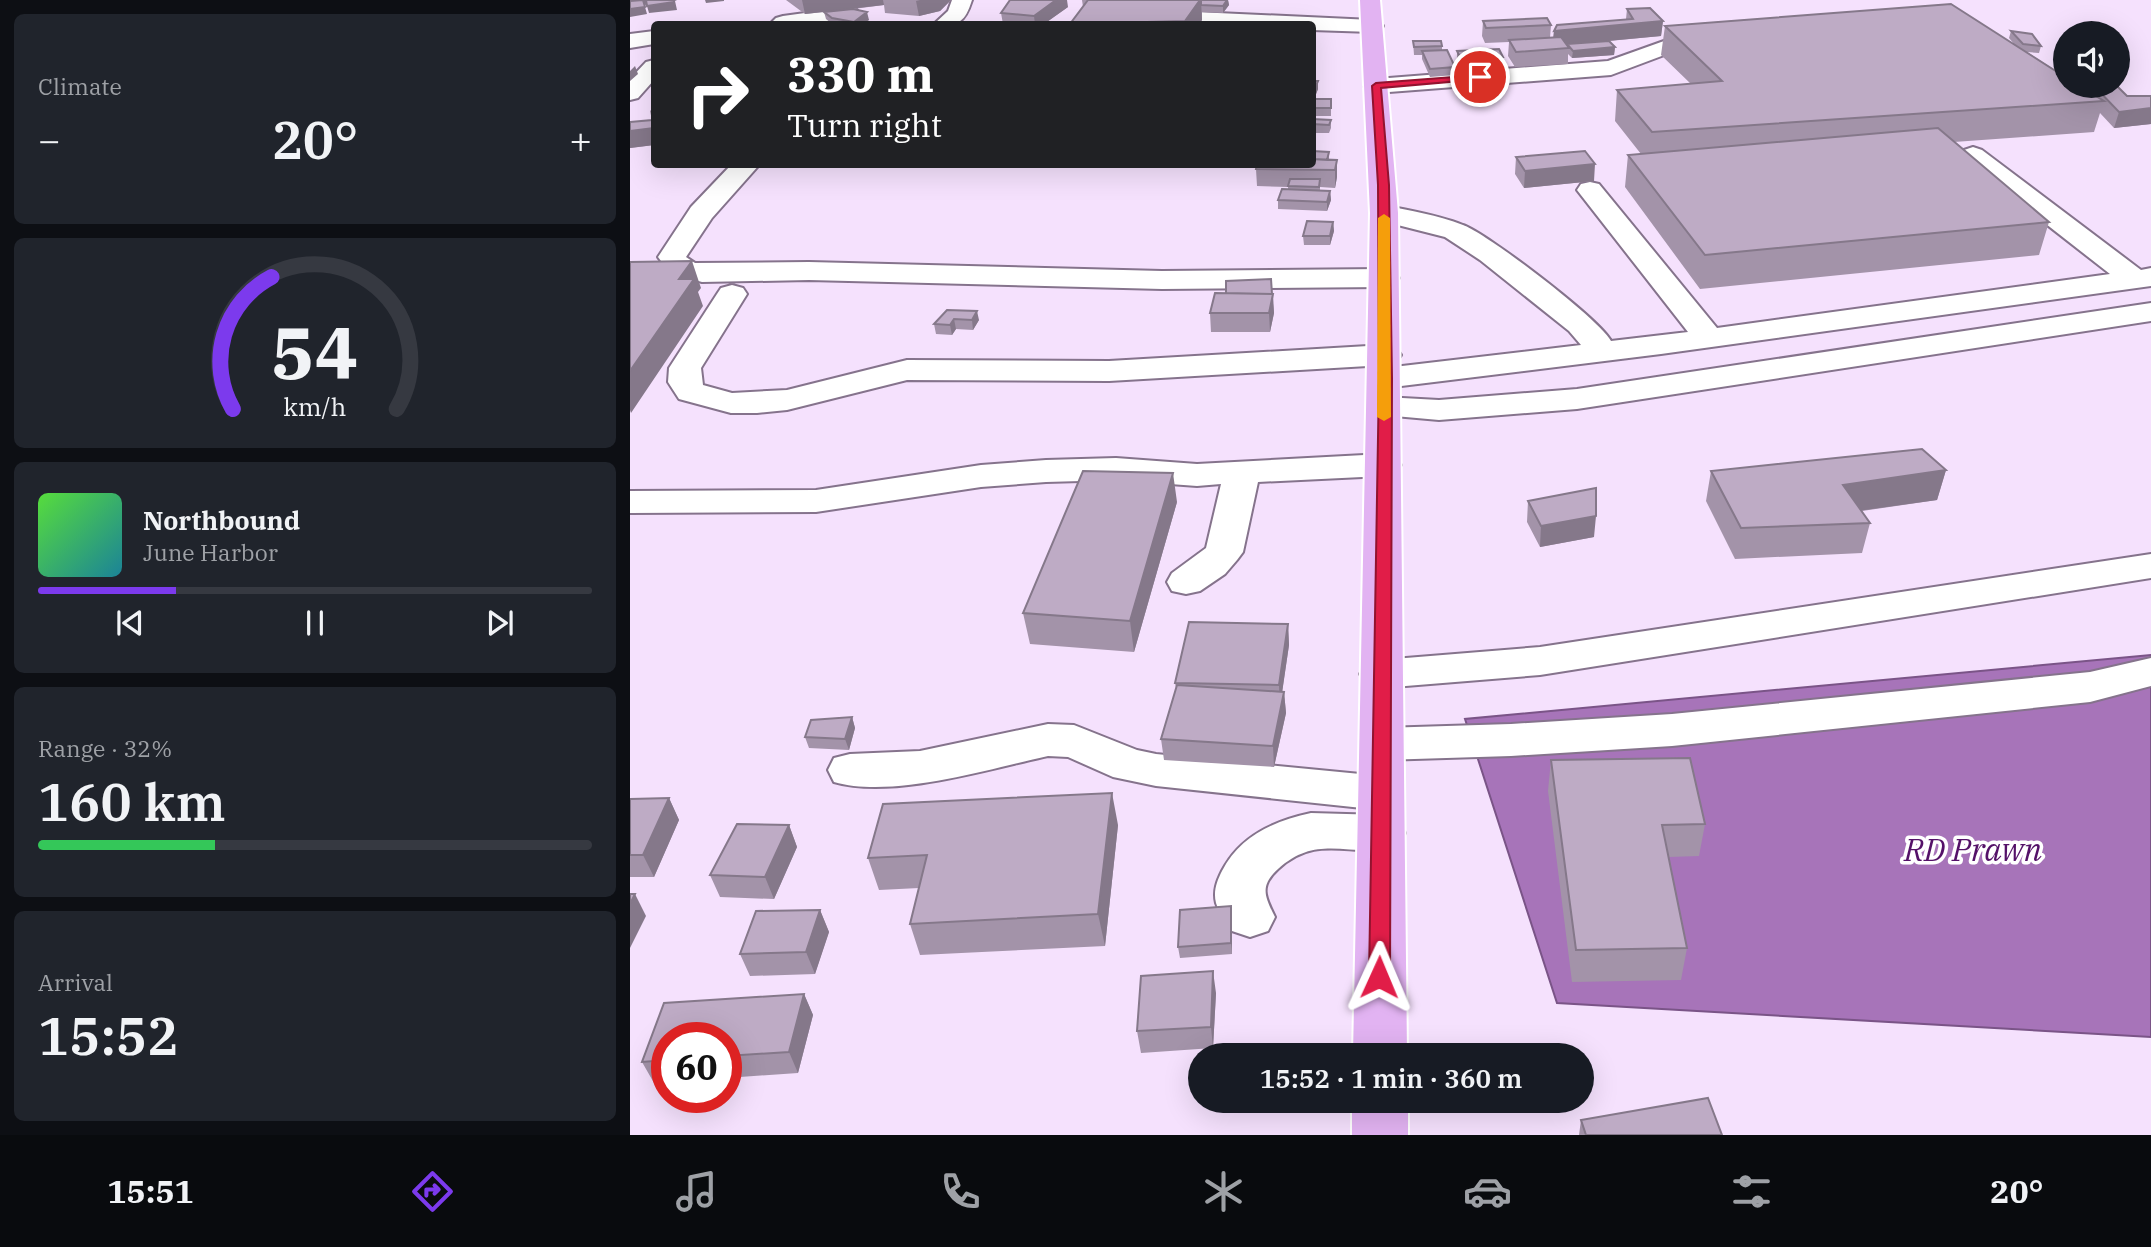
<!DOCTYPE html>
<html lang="en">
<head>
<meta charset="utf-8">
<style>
  :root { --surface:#171b24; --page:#20242c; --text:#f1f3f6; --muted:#9ea1a6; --line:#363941; --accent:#7c3aed }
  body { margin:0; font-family:"IBM Plex Serif",serif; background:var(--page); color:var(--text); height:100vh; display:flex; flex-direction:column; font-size:26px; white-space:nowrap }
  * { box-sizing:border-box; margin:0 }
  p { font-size:23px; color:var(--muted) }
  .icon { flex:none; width:38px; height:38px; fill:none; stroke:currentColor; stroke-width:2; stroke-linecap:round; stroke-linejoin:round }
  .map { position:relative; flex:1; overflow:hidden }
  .drawer { display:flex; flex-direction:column; gap:14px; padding:14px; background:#0d0f14; width:630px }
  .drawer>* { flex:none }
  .guide { position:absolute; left:21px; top:21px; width:665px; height:147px; border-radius:7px; box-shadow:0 7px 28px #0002; background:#202124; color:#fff; overflow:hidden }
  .controls { position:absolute; left:1423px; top:21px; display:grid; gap:14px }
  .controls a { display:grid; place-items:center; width:77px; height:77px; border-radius:50%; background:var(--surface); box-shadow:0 7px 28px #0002; font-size:35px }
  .speed { position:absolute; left:21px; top:1022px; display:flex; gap:14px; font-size:35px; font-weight:700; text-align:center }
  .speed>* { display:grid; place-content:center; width:91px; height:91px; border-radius:50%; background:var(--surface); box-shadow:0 7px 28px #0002; line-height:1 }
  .speed .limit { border:10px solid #d22; background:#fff; color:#111 }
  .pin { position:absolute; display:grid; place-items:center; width:60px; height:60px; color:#fff; margin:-30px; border:4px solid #fff; border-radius:50%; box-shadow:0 2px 7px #0007 }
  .me { position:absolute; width:77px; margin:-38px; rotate:1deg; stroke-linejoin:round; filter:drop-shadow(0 0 5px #0008) }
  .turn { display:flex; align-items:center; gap:24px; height:147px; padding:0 21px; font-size:32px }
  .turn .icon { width:91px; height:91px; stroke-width:2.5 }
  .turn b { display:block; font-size:49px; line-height:60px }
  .big { font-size:52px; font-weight:600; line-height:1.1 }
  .drawer .widget { flex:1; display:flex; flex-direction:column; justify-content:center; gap:10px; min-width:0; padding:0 24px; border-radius:10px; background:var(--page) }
  .drawer .dial { align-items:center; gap:0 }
  .dial svg { height:182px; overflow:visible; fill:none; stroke:var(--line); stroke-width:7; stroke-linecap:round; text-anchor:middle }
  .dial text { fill:var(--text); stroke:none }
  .song { display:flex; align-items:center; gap:21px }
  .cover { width:84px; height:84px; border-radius:10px; background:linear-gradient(135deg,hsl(110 70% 55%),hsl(190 70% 35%)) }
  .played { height:7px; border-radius:4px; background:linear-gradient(90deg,var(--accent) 25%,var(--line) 25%) }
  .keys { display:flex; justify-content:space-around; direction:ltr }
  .heat { display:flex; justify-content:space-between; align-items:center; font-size:38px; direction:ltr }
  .charge { height:10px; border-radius:5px; background:linear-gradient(90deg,#34c759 32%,var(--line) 0) }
  .trip { position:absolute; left:558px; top:1043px; width:406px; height:70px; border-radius:35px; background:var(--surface); box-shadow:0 7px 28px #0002; font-weight:600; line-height:70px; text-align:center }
  .menu { display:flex; height:112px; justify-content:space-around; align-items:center; background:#090b0e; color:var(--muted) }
  .menu .icon { width:49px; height:49px }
  .menu .current { color:var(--accent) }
  .menu b { font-size:32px; color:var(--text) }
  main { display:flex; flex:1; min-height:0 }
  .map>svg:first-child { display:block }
  .water { fill:#a774b9; stroke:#7a5487; stroke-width:2 }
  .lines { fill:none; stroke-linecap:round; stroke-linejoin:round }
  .minor-casing { stroke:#85738c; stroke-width:4 }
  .major-casing { stroke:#fff; stroke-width:4 }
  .minor { fill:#fff; fill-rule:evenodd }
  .major { fill:#e2b3f2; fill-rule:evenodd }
  .wall { fill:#a393a9 }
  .shaded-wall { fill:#85788a }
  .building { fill:#beabc5; stroke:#85788a; stroke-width:2 }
  .route { fill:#e11d48; stroke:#92132f; stroke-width:2 }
  .slow { fill:#f59e0b }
  .labels { text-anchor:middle; stroke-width:7; stroke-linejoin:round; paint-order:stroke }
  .near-water-label { font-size:32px; font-style:italic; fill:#541168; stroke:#fff }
</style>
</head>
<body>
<main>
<section class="drawer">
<div class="widget"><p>Climate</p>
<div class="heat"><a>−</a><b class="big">20°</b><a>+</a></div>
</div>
<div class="widget dial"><svg viewBox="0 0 100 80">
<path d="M14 69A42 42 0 1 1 86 69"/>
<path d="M14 69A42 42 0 0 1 31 11" stroke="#7c3aed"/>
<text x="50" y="56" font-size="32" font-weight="700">54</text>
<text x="50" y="72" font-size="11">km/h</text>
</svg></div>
<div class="widget">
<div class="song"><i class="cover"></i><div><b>Northbound</b><p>June Harbor</p></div></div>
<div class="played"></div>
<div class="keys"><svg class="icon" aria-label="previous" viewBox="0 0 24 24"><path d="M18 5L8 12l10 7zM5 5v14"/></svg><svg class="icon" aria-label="pause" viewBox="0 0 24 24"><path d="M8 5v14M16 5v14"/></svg><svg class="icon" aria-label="next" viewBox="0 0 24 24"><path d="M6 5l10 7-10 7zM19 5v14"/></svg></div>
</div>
<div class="widget"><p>Range · 32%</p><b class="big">160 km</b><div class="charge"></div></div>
<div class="widget"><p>Arrival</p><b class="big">15:52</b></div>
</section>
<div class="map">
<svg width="1521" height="1135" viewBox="0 0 1521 1135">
  <rect width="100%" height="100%" fill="#f5e1fd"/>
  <path class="water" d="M1521,655V1037L927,1003L835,719Z"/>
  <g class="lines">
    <g class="minor-casing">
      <path id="minor" d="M322,0H342C334,25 329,24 304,24L318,11Z
        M219,7L226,9L229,13L226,17L181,24H144L142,22L146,18L153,16Z
        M522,10L742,20L750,21L753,26L750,31L742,32L682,30V24H570L515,20L511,16L515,12Z
        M24,31V44L0,48V34Z
        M1086,37L1094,39L1097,44L1094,49L1037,54L981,75L746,93L738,91L734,86L738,81L746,79L978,61L1034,41Z
        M24,60V80L8,98L0,100V79L16,62Z
        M1343,147L1352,150L1511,270L1521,268V286L1031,354L755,388L744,385L739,378L744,371L755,368L951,345L939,331L850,260L815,237L744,219L740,213L744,207L754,205C780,211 808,215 833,225C858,234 969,319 981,341L1058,332L947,190L951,184L960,182L969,184L1087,328L1480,274L1334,160L1330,155L1334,150Z
        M102,164H130L82,218L56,257L65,263L179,262L532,271L754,269L764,272L769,278L764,284L754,287L532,289L179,280L72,282L40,273L28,257L61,207Z
        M102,285L113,288L117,294L71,368L73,385L102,393L157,390L277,360L479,361L755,345L766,348L771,355L766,362L755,365L479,381L277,380L157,410L127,413H101L49,399L38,382L39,368L87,294L91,288Z
        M1521,303V321L947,409L809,420L742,414L737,407L742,400L754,397L809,400L947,389Z
        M753,454L765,458L771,465L765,472L753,476L628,482L613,552L607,560L595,574L570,591L556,594L542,591L537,582L542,573L576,548L591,484L567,486L486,480L416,482L351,487L186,512L0,513V491L186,490L351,465L416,460L486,458L567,464Z
        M1521,554V578L910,675L751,688L736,684L730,674L736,664L751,660L910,647Z
        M1521,658V686L1460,702L1042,746L881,756L752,760L736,755L730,744L736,733L752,728L881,724L1042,714L1460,672Z
        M418,724L444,725L507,750L526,754L751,776L767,781L774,793L767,805L751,810L526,786L483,777L438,757L418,756C359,769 262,799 204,782L198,770L204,758L220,754L290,751Z
        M681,813L752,815L769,820L775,833L769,846C723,860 689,831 648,869C629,886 635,897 645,917L638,931L620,937L602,931C597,923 589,913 586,903C583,891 587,881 592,871C610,836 644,821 681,813Z"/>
    </g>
    <g class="major-casing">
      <path id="major" d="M730,0H750L768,213L777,1055H723L740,213Z
        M722,1101H778V1135H722Z"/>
    </g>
    <use href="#minor" class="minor"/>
    <use href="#major" class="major"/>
  </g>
  <path class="wall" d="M156,0H321L310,11L289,16L255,13L254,5L223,9L239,20L232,24H202L196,19L194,12L175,14Z
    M452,0H598L599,5L593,13L572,12V20L569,24H440L453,7Z
    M438,7L414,24H373L371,13Z
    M997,9L1033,21L1031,36L979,41L985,47L984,55L942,58L938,54V64L885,67L878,56L879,42L855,43L852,36L853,21L921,25L920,38H923L924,31L996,19Z
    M1035,26L1385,45L1379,38L1381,31L1411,46L1409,53L1397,52L1450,86H1487L1497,96H1521V124L1484,128L1470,113L1464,132L1324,142L1419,222L1409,255L1070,289L995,187L998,155L1011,154L985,121L987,90L1061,84L1031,55Z
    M783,41L812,46V50L825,67V75L800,77L792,59V55H784Z
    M827,51L873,57V64L831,67L827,59Z
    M682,81H688V89L684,99H701V116H682Z
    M24,107V145L0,148V122L22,120L20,111Z
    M682,119L701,120V128L699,133H682Z
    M699,152V160H707V177L705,188L690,187V191H700L701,200L697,211L648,209V200L658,189V187L627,186L626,169Z
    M886,157L964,181L894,188L885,174Z
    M703,222L704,231L700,245H674L673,236Z
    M642,294L644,313L640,332H581L580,313Z
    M317,310L349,320L343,330L326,329L322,335L306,334L304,324Z
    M1316,470L1307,500L1232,511L1240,523L1232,553L1105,559L1076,501L1081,471Z
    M898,501L964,537L910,547L897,522Z
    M547,502L504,652L400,644L393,613Z
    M658,624L659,645L652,692H654L656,713L644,767L534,760L531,739L546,688L545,683Z
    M222,717L225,728L219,750L179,748L175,737Z
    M921,760L1075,824L1069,856L1039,857L1057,948L1051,980L942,982L918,791Z
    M39,798L49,820L24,877H0V799Z
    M159,825L167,847L144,899L90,897L80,875Z
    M488,825L475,946L290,955L280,924L289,888L249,890L238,858Z
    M601,906L602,954L550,958L548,947Z
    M190,910L199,932L185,974L120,976L110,954Z
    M586,993L583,1048L511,1053L507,1031Z
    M174,994L183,1015L168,1073L96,1078V1038H37V1082L24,1083L12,1062L34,1003Z
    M951,1120L1092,1135H949Z"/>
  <path class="shaded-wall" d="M0,0H47L45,1L47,10L19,13L17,6L44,1L0,7Z
    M75,0H94V1L76,3Z
    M172,0H253L254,5L175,14Z
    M290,0H321L310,11L289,16L286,1Z
    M426,0H437L438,7L414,24H405L404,16Z
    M570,0H571L572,20L569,24H555V21Z
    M597,0H598L599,5L593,13V6Z
    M15,7L17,14L0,17V9Z
    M237,12L239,20L232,24H225L224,22Z
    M1033,21L1031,36L923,46L924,31Z
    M985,47L984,55L942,58L943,51Z
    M5,66L8,74L0,81V71Z
    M688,81V89L683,102V93Z
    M1521,108V124L1484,128L1489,112Z
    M24,128V145L0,148V131Z
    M707,160V177L705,188V170Z
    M965,164L964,181L894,188L895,171Z
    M700,191L701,200L697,211V202Z
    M703,222L704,231L700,245V236Z
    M62,261L71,288L68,292L73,306L1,413L0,410V371L49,279Z
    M643,294L644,313L640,332L639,313Z
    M347,311L349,320L343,330L342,320Z
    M324,319L326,329L322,335L320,325Z
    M1316,470L1307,500L1206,514L1213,485Z
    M543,473L547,502L504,652L500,621Z
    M966,516L964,537L910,547L911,526Z
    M658,624L659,645L650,707L649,685Z
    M654,692L656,713L644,767L643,746Z
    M222,717L225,728L219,750L215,739Z
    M482,793L488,825L475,946L468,914Z
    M39,798L49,820L24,877L13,855Z
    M159,825L167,847L144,899L135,877Z
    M5,894L16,916L0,948V904Z
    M601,906L602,917V954L601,943Z
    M190,910L199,932L185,974L176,952Z
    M583,971L586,993L583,1048L581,1027Z
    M174,994L183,1015L168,1073L159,1052Z"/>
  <path class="building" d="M13,0L15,7L0,9V1Z
    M16,0H44V2L17,6Z
    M380,0H426L404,16L371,13Z
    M458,0H570L555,21L440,24Z
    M571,0H597L593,6L571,5Z
    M1321,4L1435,77V86H1449L1474,101L1022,132L987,90L1092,81L1035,26Z
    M1020,8L1033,21L924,31L927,25L1003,19L997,9Z
    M223,9L237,12L224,22L202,18L194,12Z
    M917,18L921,25L856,28L853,21Z
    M1381,31L1402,34L1411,46L1393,44Z
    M931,37L939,48L886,52L879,40Z
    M783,41H811L812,46L784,47Z
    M979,41L985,47L943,51L937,44Z
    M869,49L873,57L831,59L827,51Z
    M817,50L825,67L800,69L792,51Z
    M682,81H688L683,93H682Z
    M1464,86H1487L1497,96H1521V108L1489,112Z
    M682,99H701V108H682Z
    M22,117H24V128L0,131V122L22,120Z
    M682,119L701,120L699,125L682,124Z
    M1308,128L1419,222L1075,255L998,155Z
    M682,151L699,152L697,160L682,159Z
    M955,151L965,164L895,171L886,157Z
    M682,159L707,160L705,170L626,169L627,164H682Z
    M660,179H690L689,187L658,186Z
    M652,189L700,191L697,202L648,200Z
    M677,221L703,222L700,236H673Z
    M62,261L49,279H64L0,371V262Z
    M641,279L642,294L596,293V281Z
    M585,293L643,294L639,313H580Z
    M317,310L347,311L342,320L324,319L320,325L304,324Z
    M1292,449L1316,470L1213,485L1240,523L1111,528L1081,471Z
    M453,471L543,473L500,621L393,613Z
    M966,488V516L911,526L898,501Z
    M559,622L658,624L649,685L545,683Z
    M547,685L654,692L643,746L531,739Z
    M222,717L215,739L175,737L181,720Z
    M1060,758L1075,824L1032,825L1057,948L946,950L921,760Z
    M482,793L468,914L280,924L297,855L238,858L253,804Z
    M39,798L13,855H0V799Z
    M107,824L159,825L135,877L80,875Z
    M0,894H5L0,904Z
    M601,906V943L548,947L550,910Z
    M190,910L176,952L110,954L126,911Z
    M583,971L581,1027L507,1031L511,976Z
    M174,994L159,1052L96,1056V1038H37V1060L12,1062L34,1003Z
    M1078,1098L1092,1135H956L951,1120Z"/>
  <path class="route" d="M850,75H853V79L751,88L759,185L762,378L760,977L757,984L749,986L742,984L739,977L749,378L748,185L742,86L746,83Z"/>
  <path class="slow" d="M754,214L760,218L761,417L754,421L747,417L748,218Z"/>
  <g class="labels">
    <g class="near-water-label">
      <text x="1343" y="861">RD Prawn</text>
    </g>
  </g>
</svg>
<div class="controls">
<a><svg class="icon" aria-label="sound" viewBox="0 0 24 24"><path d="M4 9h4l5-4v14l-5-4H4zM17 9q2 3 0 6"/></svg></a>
</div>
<div class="speed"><div class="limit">60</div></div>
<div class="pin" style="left:850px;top:77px;background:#d93025"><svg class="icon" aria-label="arrive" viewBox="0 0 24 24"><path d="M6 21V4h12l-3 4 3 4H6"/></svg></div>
<svg class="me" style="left:749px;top:977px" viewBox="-20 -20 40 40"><path d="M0-17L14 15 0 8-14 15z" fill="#e11d48" stroke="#fff" stroke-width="4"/></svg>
<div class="trip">15:52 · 1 min · 360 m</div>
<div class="guide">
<div class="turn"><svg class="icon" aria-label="right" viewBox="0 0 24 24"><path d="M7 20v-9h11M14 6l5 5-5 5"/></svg><div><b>330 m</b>Turn right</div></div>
</div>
</div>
</main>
<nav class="menu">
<b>15:51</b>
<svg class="icon current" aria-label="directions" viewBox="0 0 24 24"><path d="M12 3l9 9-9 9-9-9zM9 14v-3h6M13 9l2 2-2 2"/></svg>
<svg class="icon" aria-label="music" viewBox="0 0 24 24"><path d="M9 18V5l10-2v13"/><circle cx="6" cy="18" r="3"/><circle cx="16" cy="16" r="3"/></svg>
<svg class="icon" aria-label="phone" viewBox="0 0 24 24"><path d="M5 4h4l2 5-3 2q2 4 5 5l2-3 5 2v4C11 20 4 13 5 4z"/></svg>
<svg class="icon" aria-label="climate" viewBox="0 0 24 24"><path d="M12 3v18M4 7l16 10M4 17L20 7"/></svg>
<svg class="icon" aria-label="car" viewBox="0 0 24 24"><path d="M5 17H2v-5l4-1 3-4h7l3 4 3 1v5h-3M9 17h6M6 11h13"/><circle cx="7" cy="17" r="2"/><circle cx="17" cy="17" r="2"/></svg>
<svg class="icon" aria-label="filters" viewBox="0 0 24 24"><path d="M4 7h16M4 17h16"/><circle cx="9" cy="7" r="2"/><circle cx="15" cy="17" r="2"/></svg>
<b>20°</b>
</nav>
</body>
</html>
